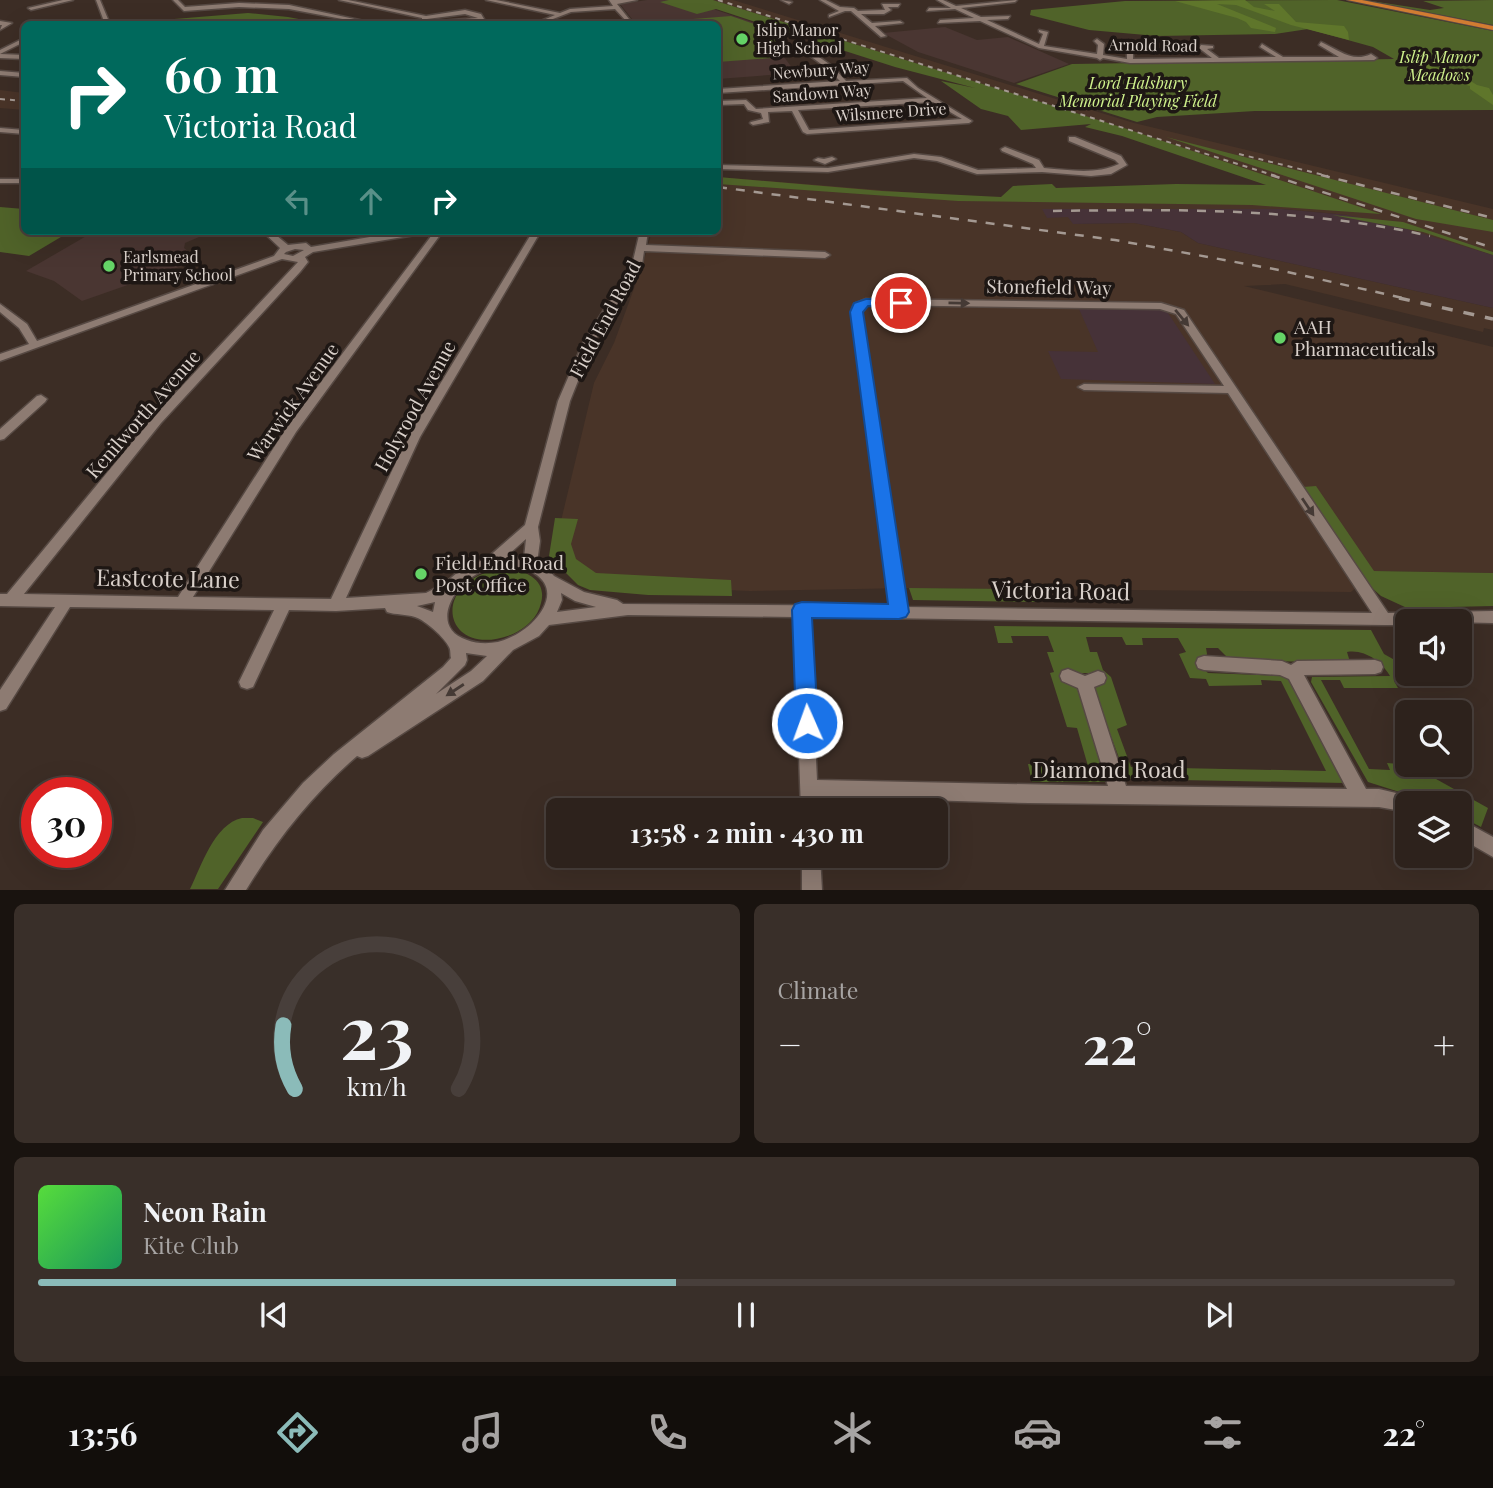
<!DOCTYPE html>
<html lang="en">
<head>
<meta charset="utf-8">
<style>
  :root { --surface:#2d221c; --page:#392f29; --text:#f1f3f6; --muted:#a7a4a3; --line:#483f3b; --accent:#8bbbb9 }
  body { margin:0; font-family:"Playfair Display",serif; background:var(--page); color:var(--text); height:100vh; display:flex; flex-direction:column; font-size:26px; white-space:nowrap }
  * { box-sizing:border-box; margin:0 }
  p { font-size:23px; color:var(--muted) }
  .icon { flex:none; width:38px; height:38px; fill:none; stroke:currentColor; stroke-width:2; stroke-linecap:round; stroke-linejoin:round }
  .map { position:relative; height:890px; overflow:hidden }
  .drawer { display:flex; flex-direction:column; gap:14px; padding:14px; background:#19130f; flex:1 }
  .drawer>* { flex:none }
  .hud { position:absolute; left:21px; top:21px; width:700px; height:214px; border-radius:10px; box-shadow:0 7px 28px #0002,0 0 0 2px var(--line); background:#00695c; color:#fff; overflow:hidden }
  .controls { position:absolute; left:1395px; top:609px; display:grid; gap:14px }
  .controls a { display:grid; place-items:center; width:77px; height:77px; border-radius:10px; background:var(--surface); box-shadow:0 7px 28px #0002,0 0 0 2px var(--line); font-size:35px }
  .speed { position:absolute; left:21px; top:777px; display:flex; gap:14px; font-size:35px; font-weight:700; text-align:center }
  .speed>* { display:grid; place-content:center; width:91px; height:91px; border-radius:50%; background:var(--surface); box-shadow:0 7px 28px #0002,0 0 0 2px var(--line); line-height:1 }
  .speed .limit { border:10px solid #d22; background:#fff; color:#111 }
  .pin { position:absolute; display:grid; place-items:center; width:60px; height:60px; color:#fff; margin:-30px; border:4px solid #fff; border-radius:50%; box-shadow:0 2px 7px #0007 }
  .me { position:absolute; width:77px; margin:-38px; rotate:358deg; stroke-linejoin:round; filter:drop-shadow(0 0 5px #0008) }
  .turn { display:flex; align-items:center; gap:24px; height:147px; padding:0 28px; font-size:32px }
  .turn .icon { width:91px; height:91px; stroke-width:2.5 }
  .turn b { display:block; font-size:49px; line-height:60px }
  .lanes { display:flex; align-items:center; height:66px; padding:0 28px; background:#0003; justify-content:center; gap:35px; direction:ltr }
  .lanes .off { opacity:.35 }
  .big { font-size:52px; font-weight:700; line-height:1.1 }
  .drawer .card { flex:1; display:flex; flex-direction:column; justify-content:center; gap:10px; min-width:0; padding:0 24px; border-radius:10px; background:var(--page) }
  .drawer .dial { align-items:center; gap:0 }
  .dial svg { height:182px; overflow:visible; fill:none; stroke:var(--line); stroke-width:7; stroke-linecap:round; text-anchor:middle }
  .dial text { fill:var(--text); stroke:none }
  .song { display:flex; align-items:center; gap:21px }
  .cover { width:84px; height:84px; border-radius:10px; background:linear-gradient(135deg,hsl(110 70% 55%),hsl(150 70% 35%)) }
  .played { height:7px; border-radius:4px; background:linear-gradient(90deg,var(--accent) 45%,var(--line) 45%) }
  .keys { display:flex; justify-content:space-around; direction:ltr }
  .heat { display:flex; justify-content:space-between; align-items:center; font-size:38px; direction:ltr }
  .drawer .tiles { flex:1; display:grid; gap:14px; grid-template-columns:1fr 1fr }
  .card:last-child { grid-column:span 2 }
  .trip { position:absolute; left:546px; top:798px; width:402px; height:70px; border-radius:10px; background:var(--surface); box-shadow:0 7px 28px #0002,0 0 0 2px var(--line); font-weight:700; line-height:70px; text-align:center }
  .menu { display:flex; height:112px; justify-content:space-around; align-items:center; background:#120e0b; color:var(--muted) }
  .menu .icon { width:49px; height:49px }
  .menu .active { color:var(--accent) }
  .menu b { font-size:32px; color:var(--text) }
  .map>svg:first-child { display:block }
  .built { fill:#493428 }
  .industrial { fill:#463238 }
  .education { fill:#4a3632 }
  .green { fill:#506329; fill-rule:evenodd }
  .forest { fill:#5f762b }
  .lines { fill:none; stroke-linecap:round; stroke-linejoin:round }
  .minor-casing { stroke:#564943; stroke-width:3 }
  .highway-casing { stroke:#564943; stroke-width:2 }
  .minor { fill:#8d7b72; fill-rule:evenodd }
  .highway { fill:#d17c32; fill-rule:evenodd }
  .rail-far2 { stroke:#a49992; stroke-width:2; stroke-dasharray:5 5; stroke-linecap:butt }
  .rail-far1 { stroke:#a49992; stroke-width:2.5; stroke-dasharray:9 9; stroke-linecap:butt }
  .rail { stroke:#a49992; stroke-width:3.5; stroke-dasharray:11 11; stroke-linecap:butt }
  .oneway { fill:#453a35 }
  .route { fill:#1a73e8; stroke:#114b97; stroke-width:2 }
  .poi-dot { fill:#65d467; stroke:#1e1714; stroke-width:2.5 }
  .labels { text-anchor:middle; stroke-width:7; stroke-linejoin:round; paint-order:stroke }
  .far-poi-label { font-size:16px; fill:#d9d0ca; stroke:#1e1714; text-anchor:start }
  .far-street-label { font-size:16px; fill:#d9d0ca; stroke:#1e1714 }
  .far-park-label { font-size:16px; font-style:italic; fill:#cff28c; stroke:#1e1714 }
  .street-label { font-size:19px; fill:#d9d0ca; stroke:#1e1714 }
  .poi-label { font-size:19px; fill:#d9d0ca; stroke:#1e1714; text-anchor:start }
  .near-street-label { font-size:23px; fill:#d9d0ca; stroke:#1e1714 }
</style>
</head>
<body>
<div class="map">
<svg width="1493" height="890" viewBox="0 0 1493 890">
  <rect width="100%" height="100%" fill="#3c2d25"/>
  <path class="built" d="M713,0H733L1134,123L1493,209V255L1347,215L1282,209H1043L1069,217L1074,224L1134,223L1181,232L1198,243L1493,308V330L1484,328L1483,332L1285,284L1244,286L1493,347V573L1374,571L1351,592L909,588L750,591L610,585L555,546L594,383L614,343L643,264L652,231H718V177L967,197L1310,196L1123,128Z
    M0,90L24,93V110L0,108Z"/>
  <path class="industrial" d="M1042,209H1282L1347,215L1387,223L1493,255V308L1198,243L1181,232L1134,223L1073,224L1068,217L1047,218Z
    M1079,309L1163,310L1168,313L1215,384L1061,379L1048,351L1098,352Z"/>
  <path class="education" d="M647,0H686L764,26L757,30L778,49L796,73L718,79V24H636L620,4Z
    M945,27L977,40L1008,37L1069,64L1014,83L918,52L883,33Z
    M95,231H178L190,236L202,231H213L185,243L184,248L199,260L82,301L54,281L26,271Z"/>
  <path class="green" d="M669,0H713L1124,128L1381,214L1252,205L958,201L718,184V177L882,191L1001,197L1013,186L1052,184L1056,188L1176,184L1266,185L1122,136L1085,127L1091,124L1021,130L1008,116L981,109L941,81L975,88L895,67L792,34L773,43L758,30L765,25L716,9L697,14L660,2Z
    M1337,0L1493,31V110L1255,111L1157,117L1137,122L1016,84L1072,64L1394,59L1373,47L1308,29L1275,34L1157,36L1089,30L1030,15L1031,10L1125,1Z
    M1365,0L1430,10L1444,8L1423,1L1493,0V25Z
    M248,13L288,17L326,24H165L162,20Z
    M731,16L760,26L754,30L784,57L718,62V24H669L667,21Z
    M1166,137L1493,220V232L1416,219Z
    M0,207L24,209V231H71L29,256L0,252Z
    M1332,215L1403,222L1493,252V255L1423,232Z
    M1316,486L1374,571L1493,573V606L1407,608L1381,596L1372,588L1303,487Z
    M555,518L578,519L571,544L576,559L596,573L731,580L732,596L648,595L590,590L578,585L549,556Z
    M510,568C528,572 547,581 541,603C538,617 526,628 513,634C440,663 426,574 510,568Z
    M909,588L1032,589L1036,602L913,600Z
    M994,626L1371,630L1384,654L1400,663L1410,680L1394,681L1398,688H1344L1340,680H1321L1369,769L1390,770L1387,763L1411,765L1488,808L1481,827L1460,816V803H1434L1368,782L1311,682L1312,677L1390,676C1382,662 1365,649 1347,652L1350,662L1231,661L1218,648H1206L1207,654L1201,667L1208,673L1284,676L1291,681L1346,783L1127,779L1093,689L1103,682L1093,673H1069L1065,683L1079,689L1107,782H1032L1028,764L1088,766L1077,728L1067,727L1050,673L1054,672L1047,652H1054L1048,636H1011L1013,643H998ZM1086,637H1122L1126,645H1143L1142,638H1178L1186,652L1179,654L1190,678L1206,679L1209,686L1262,685L1261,680L1281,681L1326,771L1131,767L1117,729L1127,725L1111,677L1103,670L1097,652H1090Z
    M242,818H253L263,822L218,889H190C201,867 214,824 242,818Z"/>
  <path class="forest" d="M1245,0L1254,7L1275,11L1264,4H1279L1296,22L1344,26L1348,32L1349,40L1291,25L1236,5L1217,4L1276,28L1275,32L1251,28L1246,22L1237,18L1175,1Z
    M1419,62L1461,75L1477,85L1489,88L1493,95V105L1470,89V86L1444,79L1442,75L1417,64Z"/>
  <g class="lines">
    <g class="minor-casing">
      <path id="minor" d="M63,0H73L31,10L28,8Z
        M96,0H100L110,24H105Z
        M173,0H178L185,7L239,3L289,5L378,24H369L289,9L239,7L184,11Z
        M339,0H348L426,16L465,10L481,14L484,19L419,24L422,22V18ZM465,14L478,18L427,22V19Z
        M486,0H496L560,13L570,9L613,6L609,0H637L617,4L633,24H629L615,9L571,12L540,24H534L555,15Z
        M781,0L792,2L789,4Z
        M820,0H826L840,7L854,8L858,11L883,10H885L882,4H900L898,7H888L891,10L884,14H861L872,23L900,21L903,23L875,26L886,36L881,37L851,11H845L829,17V15L839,11Z
        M937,0H943L956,6L1017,0L1015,2L961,8L981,17L1010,16L1008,19L987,20L1039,44L1043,34L1039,32V30L1048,32L1044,46L1097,54L1098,45L1094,41L1097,39L1104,44L1103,55L1127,59V47L1124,44L1127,42L1133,47V59L1212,58L1199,48L1201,45L1213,46V48L1207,49L1219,58L1276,57L1260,47L1262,44L1283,57H1339L1319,45L1321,42C1339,50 1352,63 1371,54L1377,58L1374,60L1130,63L1103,58L1100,60L1097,58L1039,48L980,21L938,23L940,20L974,18L955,9L927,11L929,8H951Z
        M0,21L12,23L0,30L2,25H0Z
        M24,38V42L0,54V50Z
        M802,48H806L832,66L846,81L907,78L918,88L972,121L969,123L807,134L803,132L792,111L768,112L769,122L753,125L750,123L751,122L763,119L761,113L748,110L744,104L718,105V101L746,100L756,109L927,98L903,81L718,93V89L840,81L828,69L802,50ZM933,102L962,119L809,130L798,110Z
        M0,54L24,55V59L0,58Z
        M0,71L24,73V77L0,75Z
        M0,128L24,130V134L0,132Z
        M1069,137H1075L1121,156L1127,165L1111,174L1091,176L1042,172L977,174L937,161L914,158L828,172L718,169V165L828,168L914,154L941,157L978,170L1036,168L1033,164L1002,151L1001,149L1005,147L1039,160L1044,168C1070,170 1095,175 1119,164L1115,160L1069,141Z
        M832,157L836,159L825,164L814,160L818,158L824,159Z
        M0,179H24V183H0Z
        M262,231H271L288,245L306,243L311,247L405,231H425L421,234L313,252L305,257L308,262L300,272L161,423L24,594L178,597L287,427L435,231H443L296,432L193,597L331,599L408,437L533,231H541L420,437L346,598L426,593L445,583L464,567L486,559L525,525L558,401L583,343L632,265L640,231H648L646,245L825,252L830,255L825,258L644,251L642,265L593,343L570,401L538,527L540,541L537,563L545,566L554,576L584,592L617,600L623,604L891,606L851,312L854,304L866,299L1161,303L1184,310L1388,613L1493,611V623L1407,621V625H1384L809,617L817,780L1108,786L1078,688L1062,681L1060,676L1062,671L1068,669L1085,676L1098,671L1104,673L1106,678L1104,683L1094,687L1126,786L1347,789L1289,679L1280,675L1204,670L1198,668L1196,663L1198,658L1204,656L1282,661L1291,665L1297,661L1375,660L1381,662L1383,667L1381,672L1375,674L1304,675L1366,789H1379L1413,797L1416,803H1407V812L1379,807L1029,803L818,797L819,810H801L794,617L628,615L549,625L539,636L513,650L483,681L368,756L362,758L357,756C313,794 277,839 246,890H225L263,830L303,783L334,754L443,667L451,658C450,655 451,650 449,647C445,638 425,620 415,617C406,614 396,615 387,612L385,608L336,611L289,610L253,687L247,689L241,687L239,682L274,610L70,607L6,709L0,711V690L55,607L0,606V594H7L153,417L298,262L282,259L0,361V354L29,344L19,328L0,312V304L27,324L37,341L274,256L280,248ZM295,249L304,250L293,256L284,254L286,252ZM868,305L1160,309L1176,314L1224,386L1084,384L1078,387L1084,390L1228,393L1372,613L906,607L861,312L862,308ZM526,539L524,558L508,555ZM513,565C520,568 528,570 534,573C566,593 533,629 509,638C497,644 480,645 467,640C432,629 450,591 472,577C484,568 498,566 513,565ZM561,593L575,601L596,607L557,612L562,600ZM435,602L433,612L417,606ZM466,653L487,656L471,671L436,694L465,665L467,660Z
        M41,395L47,399L45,402L4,439L0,440V429L37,396Z
        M1460,819L1493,837V857L1460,838Z
        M802,856H820L822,890H802Z"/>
    </g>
    <g class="highway-casing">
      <path id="highway" d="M1347,0H1362L1493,26V30Z"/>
    </g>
    <use href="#minor" class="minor"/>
    <use href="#highway" class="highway"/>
    <path class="rail-far2" d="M718,0L1276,176
      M0,99L24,101
      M1239,154L1328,176"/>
    <path class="rail-far1" d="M1271,175L1493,248
      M1321,175L1493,218
      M718,187L1115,240L1279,270L1407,299
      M1053,211C1180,209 1305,208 1430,236"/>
    <path class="rail" d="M1399,298L1493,319"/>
  </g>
  <defs><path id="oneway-solid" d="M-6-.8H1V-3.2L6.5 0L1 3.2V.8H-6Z" transform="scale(1.75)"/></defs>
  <g class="oneway">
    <use href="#oneway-solid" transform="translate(959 303) rotate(1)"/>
    <use href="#oneway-solid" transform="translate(1182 318) rotate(50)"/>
    <use href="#oneway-solid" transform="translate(1308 507) rotate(56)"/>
    <use href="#oneway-solid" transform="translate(455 690) rotate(147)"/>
  </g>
  <path class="route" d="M866,299H901L908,303L901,307L868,306L863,312L909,612L906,617L899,619L812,618L818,723L814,730L807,733L799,730L796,723L792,610L795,604L802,602L888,604L850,312L854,303Z"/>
  <g class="poi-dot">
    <circle cx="742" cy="39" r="7"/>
    <circle cx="109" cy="266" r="7"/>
    <circle cx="1280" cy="338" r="7"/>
    <circle cx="421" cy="574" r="7"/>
  </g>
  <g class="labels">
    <g class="far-poi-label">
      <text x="756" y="36">Islip Manor<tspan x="756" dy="18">High School</tspan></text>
      <text x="123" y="263">Earlsmead<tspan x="123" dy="18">Primary School</tspan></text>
    </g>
    <g class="far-street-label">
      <text transform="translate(1153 45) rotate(1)" y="6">Arnold Road</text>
      <text transform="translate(821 70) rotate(-4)" y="6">Newbury Way</text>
      <text transform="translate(822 93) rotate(-4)" y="6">Sandown Way</text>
      <text transform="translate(891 112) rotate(-4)" y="6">Wilsmere Drive</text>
    </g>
    <g class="far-park-label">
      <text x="1439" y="63">Islip Manor<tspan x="1439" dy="18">Meadows</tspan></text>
      <text x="1138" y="89">Lord Halsbury<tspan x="1138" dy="18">Memorial Playing Field</tspan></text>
    </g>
    <g class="street-label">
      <text transform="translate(1049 287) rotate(1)" y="7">Stonefield Way</text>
      <text transform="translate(605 319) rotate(-62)" y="7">Field End Road</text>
      <text transform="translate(293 402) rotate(-54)" y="7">Warwick Avenue</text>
      <text transform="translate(415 406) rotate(-61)" y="7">Holyrood Avenue</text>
      <text transform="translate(143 414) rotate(-49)" y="7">Kenilworth Avenue</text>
    </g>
    <g class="poi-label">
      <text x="1294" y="334">AAH<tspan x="1294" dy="22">Pharmaceuticals</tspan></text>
      <text x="435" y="570">Field End Road<tspan x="435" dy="22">Post Office</tspan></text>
    </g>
    <g class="near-street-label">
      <text transform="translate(168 579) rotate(1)" y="8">Eastcote Lane</text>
      <text transform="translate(1061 591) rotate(1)" y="8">Victoria Road</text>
      <text x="1109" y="778">Diamond Road</text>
    </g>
  </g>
</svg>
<div class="controls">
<a><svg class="icon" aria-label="sound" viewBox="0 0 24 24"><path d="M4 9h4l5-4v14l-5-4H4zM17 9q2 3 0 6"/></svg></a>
<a><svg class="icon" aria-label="search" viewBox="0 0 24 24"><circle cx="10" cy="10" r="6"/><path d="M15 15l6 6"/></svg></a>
<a><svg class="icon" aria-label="layers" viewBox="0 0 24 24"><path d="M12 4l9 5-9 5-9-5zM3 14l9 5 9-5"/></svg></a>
</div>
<div class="speed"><div class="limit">30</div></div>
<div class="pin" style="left:901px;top:303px;background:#d93025"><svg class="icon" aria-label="arrive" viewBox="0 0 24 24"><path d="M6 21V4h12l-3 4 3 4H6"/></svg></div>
<svg class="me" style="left:807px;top:723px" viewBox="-20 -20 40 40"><circle r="17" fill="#1a73e8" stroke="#fff" stroke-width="3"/><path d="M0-11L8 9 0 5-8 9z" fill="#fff"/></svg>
<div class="trip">13:58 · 2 min · 430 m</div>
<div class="hud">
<div class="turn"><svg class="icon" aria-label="right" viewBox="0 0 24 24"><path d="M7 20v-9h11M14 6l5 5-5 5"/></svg><div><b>60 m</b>Victoria Road</div></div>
<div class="lanes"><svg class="icon off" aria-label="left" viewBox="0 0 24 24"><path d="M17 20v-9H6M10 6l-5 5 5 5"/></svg><svg class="icon off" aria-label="ahead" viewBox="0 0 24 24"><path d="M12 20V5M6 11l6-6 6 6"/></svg><svg class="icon" aria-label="right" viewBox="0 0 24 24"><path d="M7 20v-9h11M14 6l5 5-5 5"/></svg></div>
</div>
</div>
<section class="drawer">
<div class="tiles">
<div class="card dial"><svg viewBox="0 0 100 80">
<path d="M14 69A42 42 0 1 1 86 69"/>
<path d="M14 69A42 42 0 0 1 9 41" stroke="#8bbbb9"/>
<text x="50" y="56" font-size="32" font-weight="700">23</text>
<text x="50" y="72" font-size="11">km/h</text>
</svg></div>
<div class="card"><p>Climate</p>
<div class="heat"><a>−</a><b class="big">22°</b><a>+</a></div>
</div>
<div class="card">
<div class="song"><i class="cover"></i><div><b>Neon Rain</b><p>Kite Club</p></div></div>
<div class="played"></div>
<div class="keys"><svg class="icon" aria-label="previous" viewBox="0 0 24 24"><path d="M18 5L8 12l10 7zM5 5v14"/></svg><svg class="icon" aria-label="pause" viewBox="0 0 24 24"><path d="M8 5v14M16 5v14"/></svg><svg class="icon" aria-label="next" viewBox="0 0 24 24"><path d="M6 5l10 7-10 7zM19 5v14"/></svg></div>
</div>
</div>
</section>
<nav class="menu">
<b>13:56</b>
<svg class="icon active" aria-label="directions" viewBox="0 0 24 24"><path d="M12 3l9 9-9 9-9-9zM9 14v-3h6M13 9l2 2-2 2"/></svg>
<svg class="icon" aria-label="music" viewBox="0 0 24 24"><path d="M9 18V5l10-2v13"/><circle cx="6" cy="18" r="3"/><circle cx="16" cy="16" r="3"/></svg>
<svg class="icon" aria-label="phone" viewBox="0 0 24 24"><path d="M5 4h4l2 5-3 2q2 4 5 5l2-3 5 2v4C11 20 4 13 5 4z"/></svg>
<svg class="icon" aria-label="climate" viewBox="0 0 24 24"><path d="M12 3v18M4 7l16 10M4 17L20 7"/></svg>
<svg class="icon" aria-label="car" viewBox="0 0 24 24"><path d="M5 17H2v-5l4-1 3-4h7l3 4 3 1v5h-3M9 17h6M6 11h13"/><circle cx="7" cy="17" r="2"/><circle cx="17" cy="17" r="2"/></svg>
<svg class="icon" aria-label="filters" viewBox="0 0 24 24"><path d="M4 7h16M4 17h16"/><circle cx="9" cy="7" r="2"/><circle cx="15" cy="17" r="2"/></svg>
<b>22°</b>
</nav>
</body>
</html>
